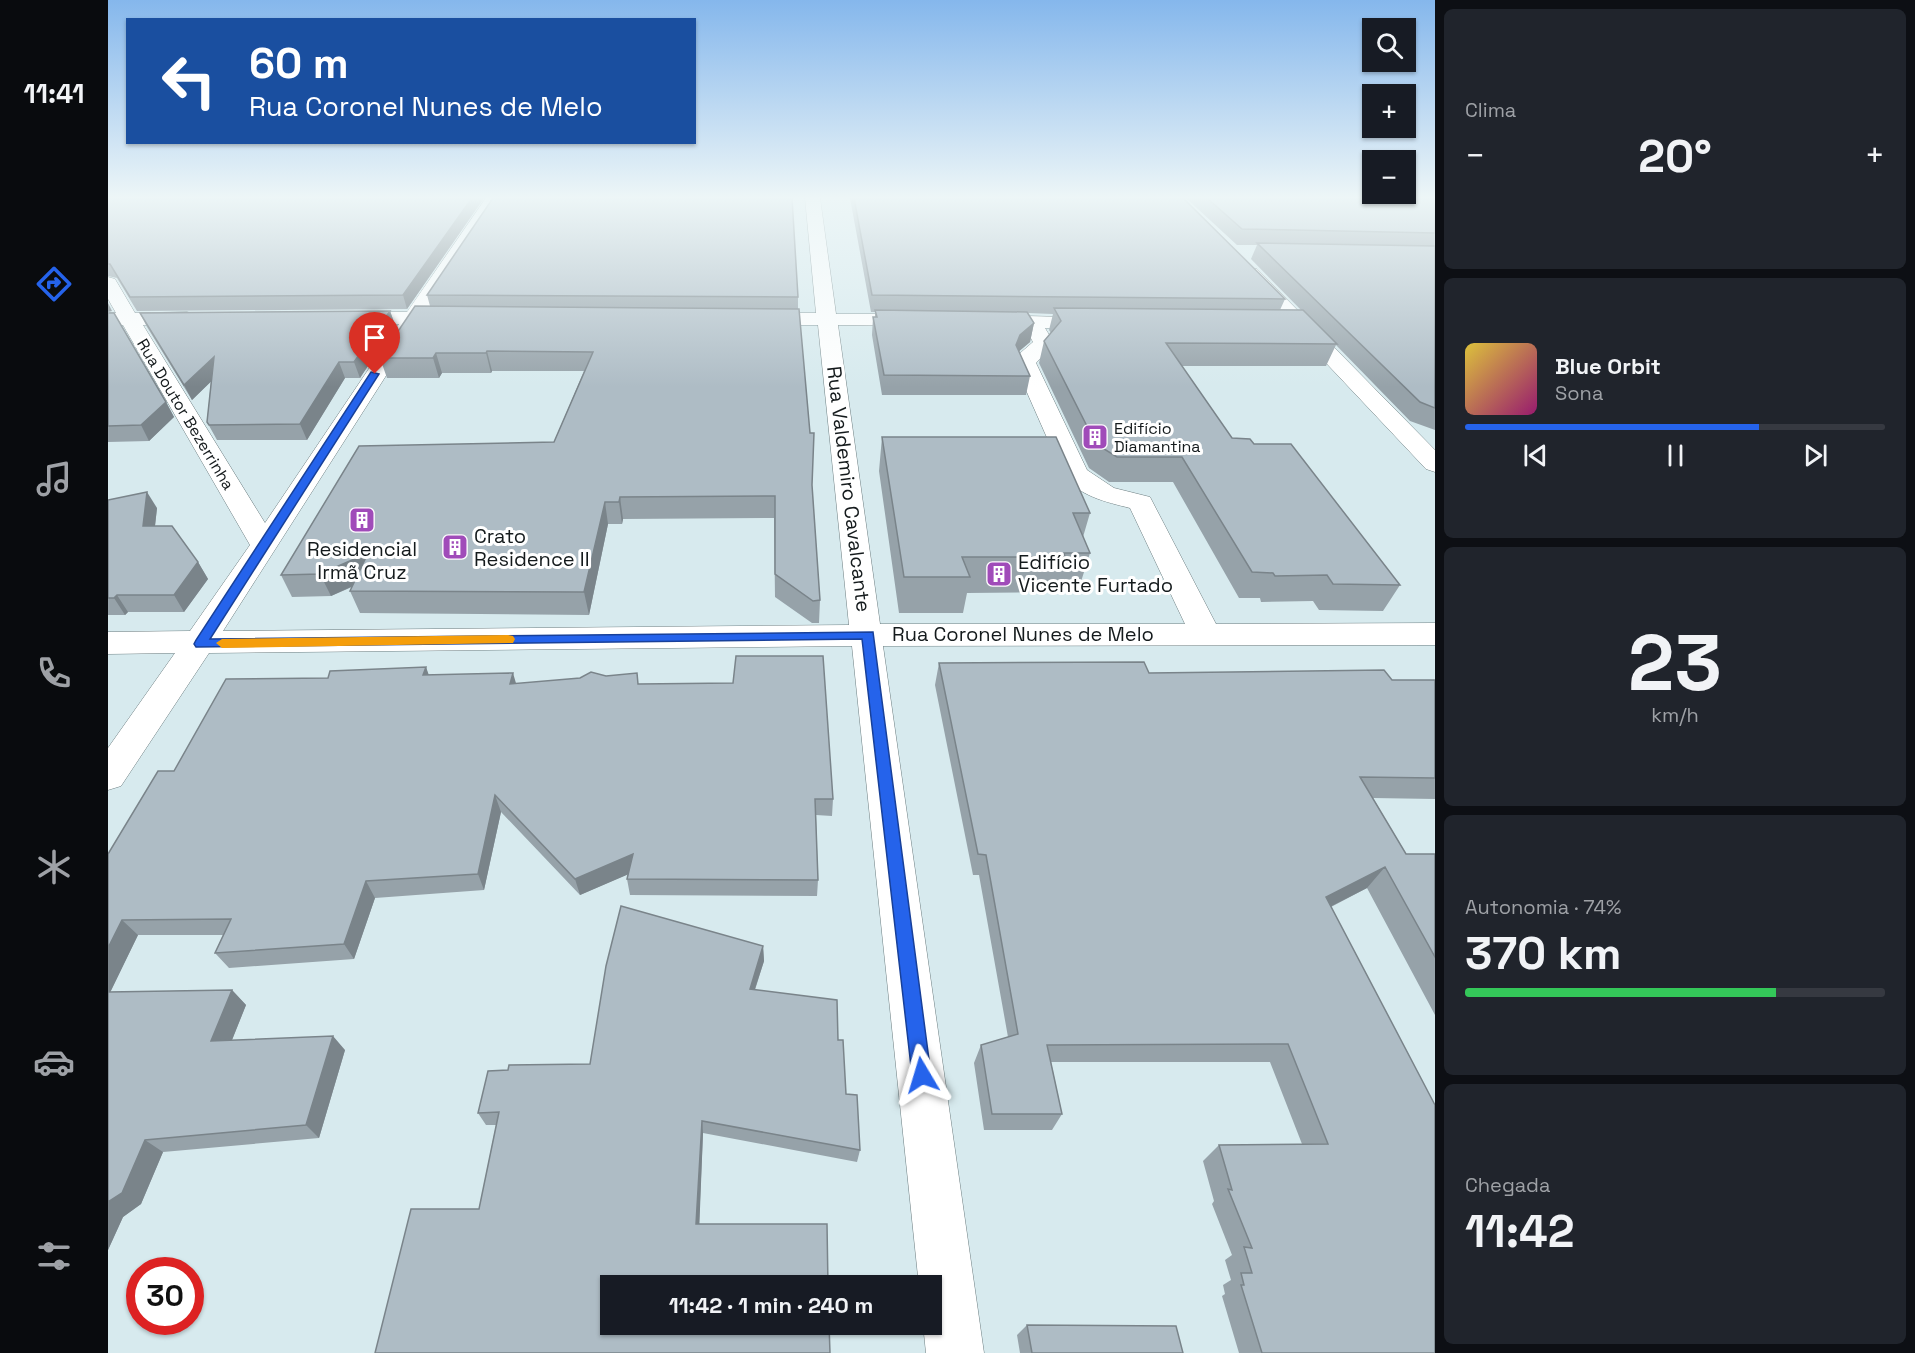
<!DOCTYPE html>
<html lang="pt">
<head>
<meta charset="utf-8">
<style>
  :root { --surface:#171b24; --page:#20242c; --text:#f1f3f6; --muted:#9ea1a6; --line:#363941; --accent:#2563eb }
  body { margin:0; font-family:"Space Grotesk",sans-serif; background:var(--page); color:var(--text); height:100vh; display:flex; flex-direction:column; font-size:22px; white-space:nowrap }
  * { box-sizing:border-box; margin:0 }
  p { font-size:20px; color:var(--muted) }
  .icon { flex:none; width:33px; height:33px; fill:none; stroke:currentColor; stroke-width:2; stroke-linecap:round; stroke-linejoin:round }
  .map { position:relative; flex:1; overflow:hidden }
  .panel { display:flex; flex-direction:column; gap:9px; padding:9px; background:#0d0f14; width:480px }
  .panel>* { flex:none }
  .top-card { position:absolute; left:18px; top:18px; width:570px; height:126px; border-radius:0px; box-shadow:0 2px 4px #0004; background:#1a4fa0; color:#fff; overflow:hidden }
  .fabs { position:absolute; left:1254px; top:18px; display:grid; gap:12px }
  .fabs a { display:grid; place-items:center; width:54px; height:54px; border-radius:0px; background:var(--surface); box-shadow:0 2px 4px #0004; font-size:30px }
  .speed { position:absolute; left:18px; top:1257px; display:flex; gap:12px; font-size:30px; font-weight:700; text-align:center }
  .speed>* { display:grid; place-content:center; width:78px; height:78px; border-radius:50%; background:var(--surface); box-shadow:0 2px 4px #0004; line-height:1 }
  .speed .limit { border:9px solid #d22; background:#fff; color:#111 }
  .pin { position:absolute; display:grid; place-items:center; width:51px; height:51px; color:#fff; margin:-62px -26px; border-radius:50% 50% 50% 0; rotate:-45deg; box-shadow:0 0 6px #0007 }
  .pin .icon { rotate:45deg }
  .me { position:absolute; width:66px; margin:-33px; rotate:353deg; stroke-linejoin:round; filter:drop-shadow(0 0 4px #0008) }
  .turn { display:flex; align-items:center; gap:21px; height:126px; padding:0 24px; font-size:27px }
  .turn .icon { width:78px; height:78px; stroke-width:2.5 }
  .turn b { display:block; font-size:42px; line-height:51px }
  .big { font-size:45px; font-weight:700; line-height:1.1 }
  .panel .card { flex:1; display:flex; flex-direction:column; justify-content:center; gap:9px; min-width:0; padding:0 21px; border-radius:9px; background:var(--page) }
  .panel .dial { align-items:center; gap:0 }
  .dial b { font-size:78px; line-height:1 }
  .song { display:flex; align-items:center; gap:18px }
  .cover { width:72px; height:72px; border-radius:9px; background:linear-gradient(135deg,hsl(50 70% 55%),hsl(320 70% 35%)) }
  .played { height:6px; border-radius:3px; background:linear-gradient(90deg,var(--accent) 70%,var(--line) 70%) }
  .keys { display:flex; justify-content:space-around; direction:ltr }
  .heat { display:flex; justify-content:space-between; align-items:center; font-size:33px; direction:ltr }
  .charge { height:9px; border-radius:4px; background:linear-gradient(90deg,#34c759 74%,var(--line) 0) }
  .trip { position:absolute; left:492px; top:1275px; width:342px; height:60px; border-radius:0px; background:var(--surface); box-shadow:0 2px 4px #0004; font-weight:700; line-height:60px; text-align:center }
  main { display:flex; flex:1; min-height:0 }
  .tabs { display:flex; flex-direction:column; width:108px; justify-content:space-around; align-items:center; background:#090b0e; color:var(--muted) }
  .tabs .icon { width:42px; height:42px }
  .tabs .current { color:var(--accent) }
  .tabs b { font-size:27px; color:var(--text) }
  .map>svg:first-child { display:block }
  .lines { fill:none; stroke-linecap:round; stroke-linejoin:round }
  .street-casing { stroke:#6d7e81; stroke-width:1 }
  .street { fill:#fff; fill-rule:evenodd }
  .wall { fill:#96a2a9 }
  .shaded-wall { fill:#7a848a }
  .building { fill:#aebcc5; stroke:#7a848a; stroke-width:1.5 }
  .route { fill:#2563eb; stroke:#184099; stroke-width:1.5 }
  .slow { fill:#f59e0b }
  .labels { text-anchor:middle; stroke-width:6; stroke-linejoin:round; paint-order:stroke }
  .far-street-label { font-size:16px; fill:#141a1c; stroke:#fff }
  .far-poi-label { font-size:16px; fill:#141a1c; stroke:#fff; text-anchor:start }
  .street-label { font-size:20px; fill:#141a1c; stroke:#fff }
  .poi-label { font-size:20px; fill:#141a1c; stroke:#fff; text-anchor:start }
</style>
</head>
<body>
<main>
<nav class="tabs">
<b>11:41</b>
<svg class="icon current" aria-label="directions" viewBox="0 0 24 24"><path d="M12 3l9 9-9 9-9-9zM9 14v-3h6M13 9l2 2-2 2"/></svg>
<svg class="icon" aria-label="music" viewBox="0 0 24 24"><path d="M9 18V5l10-2v13"/><circle cx="6" cy="18" r="3"/><circle cx="16" cy="16" r="3"/></svg>
<svg class="icon" aria-label="phone" viewBox="0 0 24 24"><path d="M5 4h4l2 5-3 2q2 4 5 5l2-3 5 2v4C11 20 4 13 5 4z"/></svg>
<svg class="icon" aria-label="climate" viewBox="0 0 24 24"><path d="M12 3v18M4 7l16 10M4 17L20 7"/></svg>
<svg class="icon" aria-label="car" viewBox="0 0 24 24"><path d="M5 17H2v-5l4-1 3-4h7l3 4 3 1v5h-3M9 17h6M6 11h13"/><circle cx="7" cy="17" r="2"/><circle cx="17" cy="17" r="2"/></svg>
<svg class="icon" aria-label="filters" viewBox="0 0 24 24"><path d="M4 7h16M4 17h16"/><circle cx="9" cy="7" r="2"/><circle cx="15" cy="17" r="2"/></svg>
</nav>
<div class="map">
<svg width="1327" height="1353" viewBox="0 0 1327 1353">
  <rect width="100%" height="100%" fill="#d7eaee"/>
  <g class="lines">
    <g class="street-casing">
      <path id="street" d="M378,198H393L318,312L350,314L353,318L350,322L311,324L115,631L741,625L710,325H647L640,323L637,319L640,315L647,313H708L697,198H712L728,314H808L815,316L818,320L815,324L808,326L730,325L772,624H1077L1022,508C998,502 970,496 955,474L906,363L910,355L925,342L917,327L874,325L871,321L874,317L881,315L995,318L998,322L995,326L988,328H937L946,343L928,363L979,470L1006,488L1042,497L1108,624L1327,623V645L775,646L876,1353H818L815,1324H824V1286H811L744,646L101,653L13,786L0,790V748L67,653L0,654V632L82,631L142,545L15,325H0V313H8L0,299V277L7,279L27,313L79,312L86,314L89,318L86,322L79,324L35,325L157,523L291,324H239L232,322L229,318L232,314L239,312H299Z
        M1143,268L1149,269L1327,450V472L1318,469L1137,277L1134,273L1137,269Z"/>
    </g>
    <use href="#street" class="street"/>
  </g>
  <path class="wall" d="M0,198H376L299,309L29,311L9,278L0,276Z
    M742,198H1075L1177,299L1172,310H1193L1143,259L1149,245H1129L1078,198H1327V430L1302,421L1228,345L1218,366H1074L1124,438L1146,444L1292,585L1275,611L1211,610L1205,601L1153,602L1152,598H1131L1065,482H1001L981,468L931,363L936,341L943,333L941,330L945,314L920,313L926,323L922,342L911,351L922,376L918,395H774L764,335L765,317H767V312H763Z
    M319,295L690,297V309L704,485L712,600L711,623H704L667,597L666,518L515,519L514,524H500L481,615L252,613L242,591L244,587L223,596L184,597L173,575L446,442L476,371H384L383,373H334L331,378H279L272,358L322,306Z
    M282,311L287,325L252,378H237L199,440H109L99,422L103,381L84,400L39,327L32,313Z
    M0,313L58,402L66,417L41,441L0,442Z
    M774,437L982,513L975,537L982,553L971,588H948L947,592L859,593L855,613H791L771,471Z
    M0,500L49,508L47,526L90,562L100,579L76,612H20L17,615H0Z
    M831,663L1041,673L1284,680H1327V799L1265,798L1298,854H1327V1015L1259,888L1223,907L1327,1353H1131L1114,1296L1117,1294L1115,1285L1123,1280L1117,1260L1124,1255L1104,1204L1106,1201L1095,1161L1111,1145L1194,1144L1162,1062H943L954,1114L944,1130H876L866,1063L873,1045L900,1037L871,875H865L827,685Z
    M318,667L320,675L408,684L498,676L531,684L725,799L724,816L708,815L710,880L709,896L522,895L519,879L520,874L472,895L393,812L376,890L267,898L246,959L121,968L107,953L115,935H30L2,992L124,990L138,1005L124,1040L237,1050L211,1138L55,1152L33,1204L15,1217L0,1250V854L66,771L220,678Z
    M655,946L656,961L647,990L730,1040L738,1094L752,1150L749,1162L595,1133L591,1224L720,1286L371,1209L388,1125H378L370,1113L400,1070L482,1064Z
    M919,1325L1075,1353H912L909,1335Z"/>
  <path class="shaded-wall" d="M364,198H376L299,309L295,295Z
    M0,303L4,311L0,312Z
    M282,311L287,325L252,378L246,362Z
    M926,323L922,342L909,353L908,345L912,335Z
    M379,351L384,371L383,373L378,353Z
    M328,353L334,373L331,378L325,358Z
    M106,357L113,372L84,400L76,385Z
    M231,362L237,378L199,440L192,424Z
    M58,402L66,417L41,441L33,425Z
    M39,492L49,508L45,543L35,526Z
    M512,497L515,519L514,524L511,502Z
    M497,502L500,524L481,615L476,592Z
    M260,553L269,575L223,596L212,574Z
    M90,562L100,579L76,612L66,595Z
    M9,595L20,612L17,615L6,598Z
    M318,667L324,684L315,675Z
    M405,673L410,690L402,684Z
    M387,795L393,812L376,890L370,874Z
    M525,854L528,871L472,895L467,879Z
    M1277,867L1259,888L1202,917L1218,897Z
    M258,881L267,898L246,959L236,944Z
    M14,920L30,935L0,997V948Z
    M655,946L656,961L642,1004V989Z
    M124,990L138,1005L118,1055L103,1041Z
    M225,1036L237,1050L211,1138L198,1125Z
    M594,1121L595,1133L591,1234L588,1224Z
    M37,1140L55,1152L33,1204L15,1217L0,1250V1202Z"/>
  <path class="building" d="M0,198H364L295,295L22,297L2,264H0Z
    M385,198H684L690,297L319,295Z
    M746,198H1075L1177,299L764,295Z
    M1099,198H1327V233L1134,229Z
    M1149,243L1327,246V408L1312,402Z
    M307,306L691,309L702,433H706L704,485L712,600L705,601L667,574V496L512,497L511,502H497L476,592L242,591L260,553L212,574L173,575L251,446L446,442L485,352L379,351L378,353H328L325,358H272Z
    M946,308L1195,310L1229,344L1058,343L1124,438L1142,439L1146,444H1183L1292,585L1225,584L1219,575L1167,576L1165,573L1144,572L1074,457H1009L988,444L936,341L953,321Z
    M767,310L919,312L926,323L912,335L908,345L922,376L776,375L765,317H769Z
    M282,311L246,362H231L192,424L101,425L99,422L106,357L76,385L32,313Z
    M0,313H6L58,402L33,425L0,426Z
    M774,437H948L982,513H965L982,553H956L957,557H854L862,577H796Z
    M39,492L35,526H64L90,562L66,595H9L6,598H0V500Z
    M628,656H715L725,799H707L710,880L519,879L525,854L467,879L387,795L370,874L258,881L236,944L107,953L123,919L14,920L0,948V854L50,771H66L118,679L220,678L222,671L318,667L315,675L405,673L402,684L472,678L483,672L498,676L529,673L530,684L625,683Z
    M1036,662L1041,673L1276,670L1284,680H1327V778L1252,777L1298,854H1327V957L1277,867L1218,897L1327,1105V1353H1154L1133,1285H1136L1133,1273H1144L1136,1247L1144,1248L1120,1189L1124,1190L1111,1145L1220,1144L1180,1044L939,1045L954,1114H884L873,1045L910,1034L878,855L870,854L831,663Z
    M513,906L655,946L642,989L729,1000L730,1040H735L738,1094L749,1095L752,1150L594,1121L588,1224H719L720,1286H502V1324H721L722,1353H267L303,1209H371L391,1112L370,1113L380,1071L400,1070L401,1065L482,1064L498,966Z
    M124,990L103,1041L225,1036L198,1125L37,1140L14,1193L0,1202V992Z
    M919,1325L1068,1326L1075,1353H924Z"/>
  <linearGradient id="sky" x2="0" y2="1"><stop stop-color="#85b7ec"/><stop offset="0.51" stop-color="#edf6f7"/><stop offset="1" stop-color="#edf6f7" stop-opacity="0"/></linearGradient>
  <rect width="1327" height="387" fill="url(#sky)"/>
  <path class="route" d="M263,372L271,374L102,639L765,632L823,1075L821,1082L814,1085L807,1082L804,1075L754,639L88,647L86,644L88,640Z"/>
  <path class="slow" d="M400,635L405,636L407,639L405,643L114,648L108,643L114,639Z"/>
  <defs>
    <g id="building-square" transform="scale(1.35)"><rect x="-9" y="-9" width="18" height="18" rx="4" fill="#a04bb9" stroke="#fff"/><path d="M-4-6H4V6H1V3H-1V6H-4ZM-2.5-4.3h1.7v1.8h-1.7ZM.8-4.3h1.7v1.8H.8ZM-2.5-1h1.7V.8h-1.7ZM.8-1h1.7V.8H.8Z" fill="#fff"/></g>
  </defs>
  <g fill-rule="evenodd">
    <use href="#building-square" x="987" y="437"/>
    <use href="#building-square" x="254" y="520"/>
    <use href="#building-square" x="347" y="547"/>
    <use href="#building-square" x="891" y="574"/>
  </g>
  <g class="labels">
    <g class="far-street-label">
      <text transform="translate(78 414) rotate(59)" y="6">Rua Doutor Bezerrinha</text>
    </g>
    <g class="far-poi-label">
      <text x="1006" y="434">Edifício<tspan x="1006" dy="18">Diamantina</tspan></text>
    </g>
    <g class="street-label">
      <text transform="translate(741 489) rotate(83)" y="7">Rua Valdemiro Cavalcante</text>
      <text x="915" y="641">Rua Coronel Nunes de Melo</text>
    </g>
    <g class="poi-label">
      <text x="366" y="543">Crato<tspan x="366" dy="23">Residence II</tspan></text>
      <text x="254" y="556" text-anchor="middle">Residencial<tspan x="254" dy="23">Irmã Cruz</tspan></text>
      <text x="910" y="569">Edifício<tspan x="910" dy="23">Vicente Furtado</tspan></text>
    </g>
  </g>
</svg>
<div class="fabs">
<a><svg class="icon" aria-label="search" viewBox="0 0 24 24"><circle cx="10" cy="10" r="6"/><path d="M15 15l6 6"/></svg></a>
<a>+</a>
<a>−</a>
</div>
<div class="speed"><div class="limit">30</div></div>
<div class="pin" style="left:267px;top:374px;background:#d93025"><svg class="icon" aria-label="arrive" viewBox="0 0 24 24"><path d="M6 21V4h12l-3 4 3 4H6"/></svg></div>
<svg class="me" style="left:814px;top:1075px" viewBox="-20 -20 40 40"><path d="M0-17L14 15 0 8-14 15z" fill="#2563eb" stroke="#fff" stroke-width="4"/></svg>
<div class="trip">11:42 · 1 min · 240 m</div>
<div class="top-card">
<div class="turn"><svg class="icon" aria-label="left" viewBox="0 0 24 24"><path d="M17 20v-9H6M10 6l-5 5 5 5"/></svg><div><b>60 m</b>Rua Coronel Nunes de Melo</div></div>
</div>
</div>
<section class="panel">
<div class="card"><p>Clima</p>
<div class="heat"><a>−</a><b class="big">20°</b><a>+</a></div>
</div>
<div class="card">
<div class="song"><i class="cover"></i><div><b>Blue Orbit</b><p>Sona</p></div></div>
<div class="played"></div>
<div class="keys"><svg class="icon" aria-label="previous" viewBox="0 0 24 24"><path d="M18 5L8 12l10 7zM5 5v14"/></svg><svg class="icon" aria-label="pause" viewBox="0 0 24 24"><path d="M8 5v14M16 5v14"/></svg><svg class="icon" aria-label="next" viewBox="0 0 24 24"><path d="M6 5l10 7-10 7zM19 5v14"/></svg></div>
</div>
<div class="card dial"><b>23</b><p>km/h</p></div>
<div class="card"><p>Autonomia · 74%</p><b class="big">370 km</b><div class="charge"></div></div>
<div class="card"><p>Chegada</p><b class="big">11:42</b></div>
</section>
</main>
</body>
</html>
